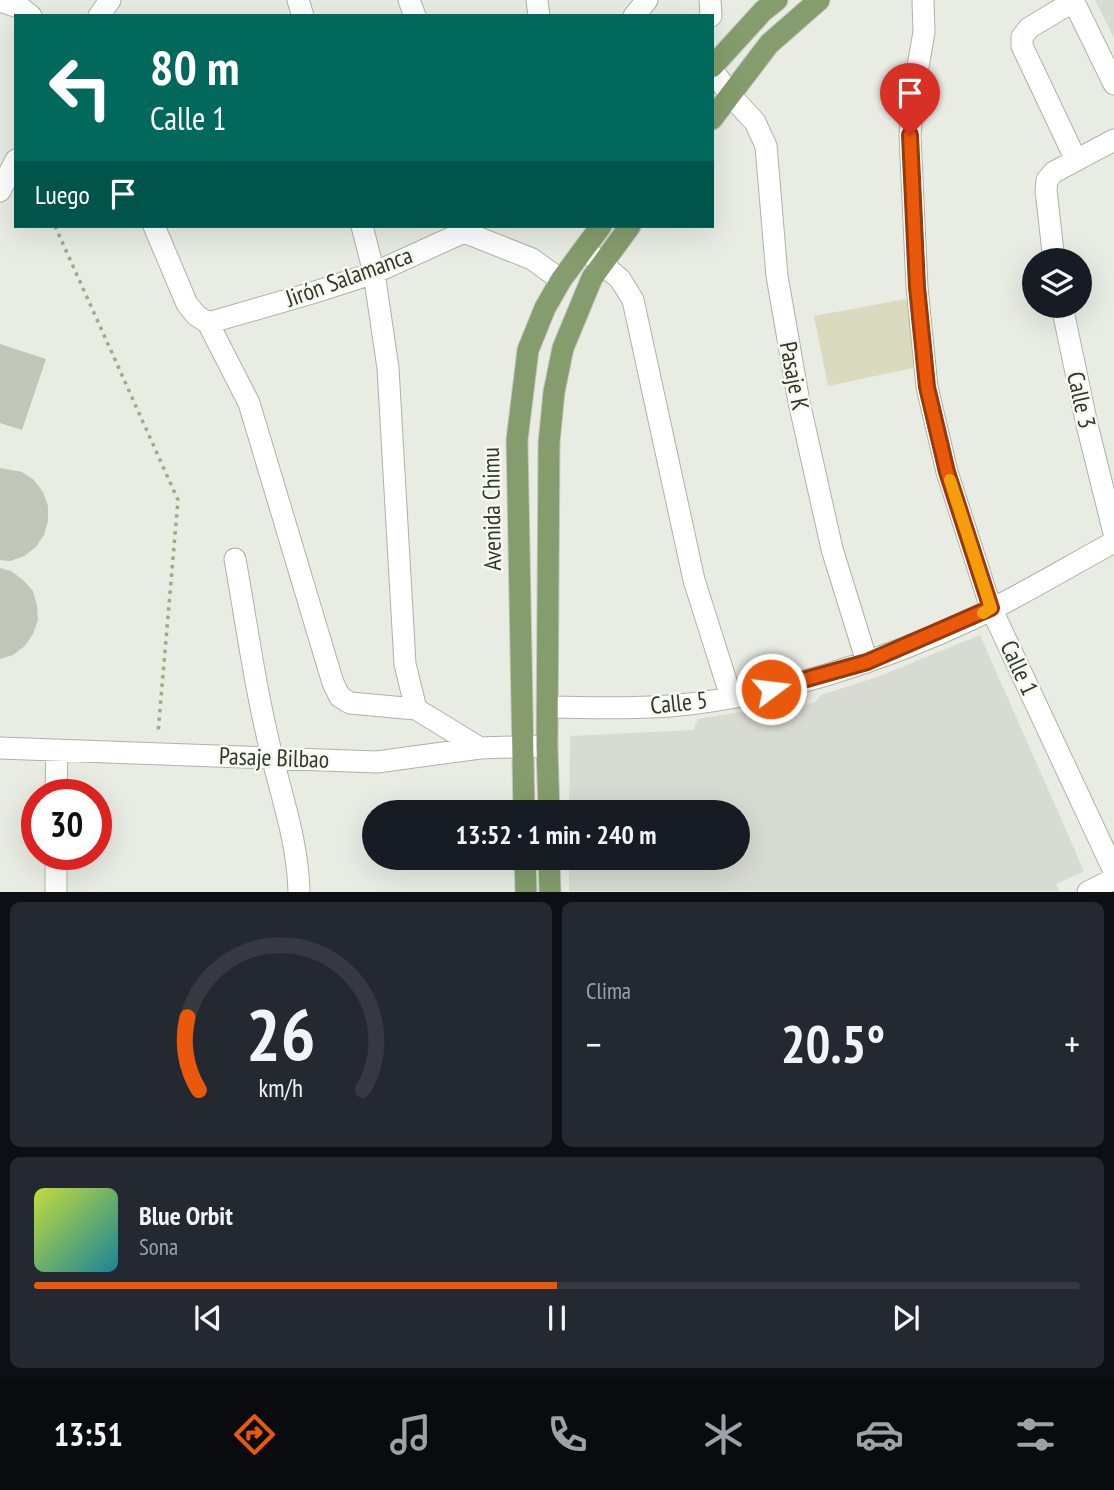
<!DOCTYPE html>
<html lang="es">
<head>
<meta charset="utf-8">
<style>
  :root { --surface:#171b24; --page:#242831; --text:#f1f3f6; --muted:#9ea1a6; --line:#363941; --accent:#ea580c }
  body { margin:0; font-family:"PT Sans Narrow",sans-serif; background:var(--page); color:var(--text); height:100vh; display:flex; flex-direction:column; font-size:26px; white-space:nowrap }
  * { box-sizing:border-box; margin:0 }
  p { font-size:23px; color:var(--muted) }
  .icon { flex:none; width:38px; height:38px; fill:none; stroke:currentColor; stroke-width:2; stroke-linecap:round; stroke-linejoin:round }
  .map { position:relative; height:892px; overflow:hidden }
  .side { display:flex; flex-direction:column; gap:10px; padding:10px; background:#0d0f14; flex:1 }
  .side>* { flex:none }
  .top-card { position:absolute; left:14px; top:14px; width:700px; height:214px; border-radius:0px; box-shadow:0 7px 28px #0002; background:#00695c; color:#fff; overflow:hidden }
  .tools { position:absolute; left:1022px; top:248px; display:grid; gap:14px }
  .tools a { display:grid; place-items:center; width:70px; height:70px; border-radius:50%; background:var(--surface); box-shadow:0 7px 28px #0002; font-size:35px }
  .speed { position:absolute; left:21px; top:779px; display:flex; gap:14px; font-size:35px; font-weight:700; text-align:center }
  .speed>* { display:grid; place-content:center; width:91px; height:91px; border-radius:50%; background:var(--surface); box-shadow:0 7px 28px #0002; line-height:1 }
  .speed .limit { border:10px solid #d22; background:#fff; color:#111 }
  .pin { position:absolute; display:grid; place-items:center; width:60px; height:60px; color:#fff; margin:-72px -30px; border-radius:50% 50% 50% 0; rotate:-45deg; box-shadow:0 0 7px #0007 }
  .pin .icon { rotate:45deg }
  .me { position:absolute; width:77px; margin:-38px; rotate:75deg; stroke-linejoin:round; filter:drop-shadow(0 0 5px #0008) }
  .turn { display:flex; align-items:center; gap:24px; height:147px; padding:0 21px; font-size:32px }
  .turn .icon { width:91px; height:91px; stroke-width:2.5 }
  .turn b { display:block; font-size:49px; line-height:60px }
  .then { display:flex; align-items:center; height:66px; padding:0 21px; background:#0003; gap:14px; font-size:26px }
  .big { font-size:52px; font-weight:700; line-height:1.1 }
  .side .widget { flex:1; display:flex; flex-direction:column; justify-content:center; gap:10px; min-width:0; padding:0 24px; border-radius:10px; background:var(--page) }
  .side .dial { align-items:center; gap:0 }
  .dial svg { height:182px; overflow:visible; fill:none; stroke:var(--line); stroke-width:7; stroke-linecap:round; text-anchor:middle }
  .dial text { fill:var(--text); stroke:none }
  .song { display:flex; align-items:center; gap:21px }
  .cover { width:84px; height:84px; border-radius:10px; background:linear-gradient(135deg,hsl(70 70% 55%),hsl(190 70% 35%)) }
  .played { height:7px; border-radius:4px; background:linear-gradient(90deg,var(--accent) 50%,var(--line) 50%) }
  .keys { display:flex; justify-content:space-around; direction:ltr }
  .heat { display:flex; justify-content:space-between; align-items:center; font-size:38px; direction:ltr }
  .side .tiles { flex:1; display:grid; gap:10px; grid-template-columns:1fr 1fr }
  .widget:last-child { grid-column:span 2 }
  .trip { position:absolute; left:362px; top:800px; width:388px; height:70px; border-radius:35px; background:var(--surface); box-shadow:0 7px 28px #0002; font-weight:700; line-height:70px; text-align:center }
  .tabs { display:flex; height:112px; justify-content:space-around; align-items:center; background:#090b0e; color:var(--muted) }
  .tabs .icon { width:49px; height:49px }
  .tabs .current { color:var(--accent) }
  .tabs b { font-size:32px; color:var(--text) }
  .map>svg:first-child { display:block }
  .built { fill:#d8dbd1 }
  .green { fill:#dadbbe }
  .building { fill:#c1c6b9 }
  .lines { fill:none; stroke-linecap:round; stroke-linejoin:round }
  .minor-casing { stroke:#aeb3a6; stroke-width:23 }
  .major-casing { stroke:#c5c8c2; stroke-width:23 }
  .path { stroke:#9cac86; stroke-width:3.5; stroke-dasharray:3.5 5; stroke-linecap:butt }
  .minor { stroke:#fff; stroke-width:21 }
  .major { stroke:#859d6c; stroke-width:21 }
  .route-casing { stroke:#983908; stroke-width:18 }
  .route { stroke:#ea580c; stroke-width:12 }
  .slow { stroke:#f59e0b; stroke-width:12 }
  .labels { text-anchor:middle; stroke-width:5; stroke-linejoin:round; paint-order:stroke }
  .street-label { font-size:24px; fill:#303b24; stroke:#f7f8f3 }
</style>
</head>
<body>
<div class="map">
<svg width="1114" height="892" viewBox="0 0 1114 892">
  <rect width="100%" height="100%" fill="#e9ece3"/>
  <path class="built" d="M1095,0H1114V38Z
    M980,635L1084,871L1056,884L1059,891H569V858H738V812H569L570,736L693,730L698,719L782,705L795,708L815,702L821,695L877,677Z"/>
  <path class="green" d="M906,299L918,367L828,386L814,316Z"/>
  <path class="building" d="M0,344L46,359L22,430L0,423Z
    M0,468L22,472L34,480L43,492L48,506V521L44,535L36,547L24,556L10,561L0,560Z
    M0,568L11,571L23,580L33,591L37,605L38,620L33,634L25,646L13,655L0,659Z"/>
  <g class="lines">
    <g class="minor-casing">
      <path id="minor" d="M298,0L303,16
        M409,0L415,16
        M537,0L539,16
        M710,0L711,16
        M923,0L924,32L913,95L910,135L917,287L927,387L947,472L991,608L1114,871
        M1073,0L1114,84
        M0,1L21,8L31,16
        M1074,1L1029,28L1022,37V46L1076,160
        M99,16L110,0
        M634,16L647,0
        M712,69L730,95L755,122L766,146L777,276L799,402L832,549L867,662
        M0,191L16,160
        M154,226L187,304L196,315L208,323L249,403L333,683L340,697L350,703L416,709
        M362,226L374,273L388,368L405,664L416,709L480,748
        M588,252L620,279L633,300L694,580L731,697
        M1054,261L1046,190L1047,180L1054,172L1114,140
        M1062,306L1087,425L1114,533
        M208,323L312,293L374,273L464,232L532,259L561,280
        M235,559C247,626 256,694 273,760C284,804 298,846 299,892
        M548,707C589,708 629,709 670,706C773,697 881,662 974,618C1022,595 1068,567 1114,542
        M0,748L377,762L480,748L547,746
        M56,794L57,750
        M56,892V854
        M1088,892L1114,879"/>
    </g>
    <g class="major-casing">
      <path id="major" d="M712,67L763,11L777,0
        M712,119L769,44L819,0
        M524,812L517,440L528,350L545,308L561,280L601,226
        M549,812L547,746L549,443L554,392L563,348L592,278L630,226
        M525,858L526,892
        M549,858L550,892"/>
    </g>
    <path class="path" d="M55,226L178,500L158,733"/>
    <use href="#minor" class="minor"/>
    <use href="#major" class="major"/>
  </g>
  <g class="lines">
    <g class="route-casing">
      <path id="route" d="M771,689L867,662L991,608L947,472L927,387L917,287L910,135"/>
    </g>
    <use href="#route" class="route"/>
    <path class="slow" d="M950,480L991,608L983,613"/>
  </g>
  <g class="labels">
    <g class="street-label">
      <text transform="translate(349 277) rotate(-20)" y="8">Jirón Salamanca</text>
      <text transform="translate(794 376) rotate(79)" y="8">Pasaje K</text>
      <text transform="translate(1081 400) rotate(77)" y="8">Calle 3</text>
      <text transform="translate(492 509) rotate(-91)" y="8">Avenida Chimu</text>
      <text transform="translate(1019 668) rotate(65)" y="8">Calle 1</text>
      <text transform="translate(679 703) rotate(-6)" y="8">Calle 5</text>
      <text transform="translate(274 758) rotate(2)" y="8">Pasaje Bilbao</text>
    </g>
  </g>
</svg>
<div class="tools">
<a><svg class="icon" aria-label="layers" viewBox="0 0 24 24"><path d="M12 4l9 5-9 5-9-5zM3 14l9 5 9-5"/></svg></a>
</div>
<div class="speed"><div class="limit">30</div></div>
<div class="pin" style="left:910px;top:135px;background:#d93025"><svg class="icon" aria-label="arrive" viewBox="0 0 24 24"><path d="M6 21V4h12l-3 4 3 4H6"/></svg></div>
<svg class="me" style="left:771px;top:689px" viewBox="-20 -20 40 40"><circle r="17" fill="#ea580c" stroke="#fff" stroke-width="3"/><path d="M0-11L8 9 0 5-8 9z" fill="#fff"/></svg>
<div class="trip">13:52 · 1 min · 240 m</div>
<div class="top-card">
<div class="turn"><svg class="icon" aria-label="left" viewBox="0 0 24 24"><path d="M17 20v-9H6M10 6l-5 5 5 5"/></svg><div><b>80 m</b>Calle 1</div></div>
<div class="then">Luego<svg class="icon" aria-label="arrive" viewBox="0 0 24 24"><path d="M6 21V4h12l-3 4 3 4H6"/></svg></div>
</div>
</div>
<section class="side">
<div class="tiles">
<div class="widget dial"><svg viewBox="0 0 100 80">
<path d="M14 69A42 42 0 1 1 86 69"/>
<path d="M14 69A42 42 0 0 1 9 37" stroke="#ea580c"/>
<text x="50" y="56" font-size="32" font-weight="700">26</text>
<text x="50" y="72" font-size="11">km/h</text>
</svg></div>
<div class="widget"><p>Clima</p>
<div class="heat"><a>−</a><b class="big">20.5°</b><a>+</a></div>
</div>
<div class="widget">
<div class="song"><i class="cover"></i><div><b>Blue Orbit</b><p>Sona</p></div></div>
<div class="played"></div>
<div class="keys"><svg class="icon" aria-label="previous" viewBox="0 0 24 24"><path d="M18 5L8 12l10 7zM5 5v14"/></svg><svg class="icon" aria-label="pause" viewBox="0 0 24 24"><path d="M8 5v14M16 5v14"/></svg><svg class="icon" aria-label="next" viewBox="0 0 24 24"><path d="M6 5l10 7-10 7zM19 5v14"/></svg></div>
</div>
</div>
</section>
<nav class="tabs">
<b>13:51</b>
<svg class="icon current" aria-label="directions" viewBox="0 0 24 24"><path d="M12 3l9 9-9 9-9-9zM9 14v-3h6M13 9l2 2-2 2"/></svg>
<svg class="icon" aria-label="music" viewBox="0 0 24 24"><path d="M9 18V5l10-2v13"/><circle cx="6" cy="18" r="3"/><circle cx="16" cy="16" r="3"/></svg>
<svg class="icon" aria-label="phone" viewBox="0 0 24 24"><path d="M5 4h4l2 5-3 2q2 4 5 5l2-3 5 2v4C11 20 4 13 5 4z"/></svg>
<svg class="icon" aria-label="climate" viewBox="0 0 24 24"><path d="M12 3v18M4 7l16 10M4 17L20 7"/></svg>
<svg class="icon" aria-label="car" viewBox="0 0 24 24"><path d="M5 17H2v-5l4-1 3-4h7l3 4 3 1v5h-3M9 17h6M6 11h13"/><circle cx="7" cy="17" r="2"/><circle cx="17" cy="17" r="2"/></svg>
<svg class="icon" aria-label="filters" viewBox="0 0 24 24"><path d="M4 7h16M4 17h16"/><circle cx="9" cy="7" r="2"/><circle cx="15" cy="17" r="2"/></svg>
</nav>
</body>
</html>
